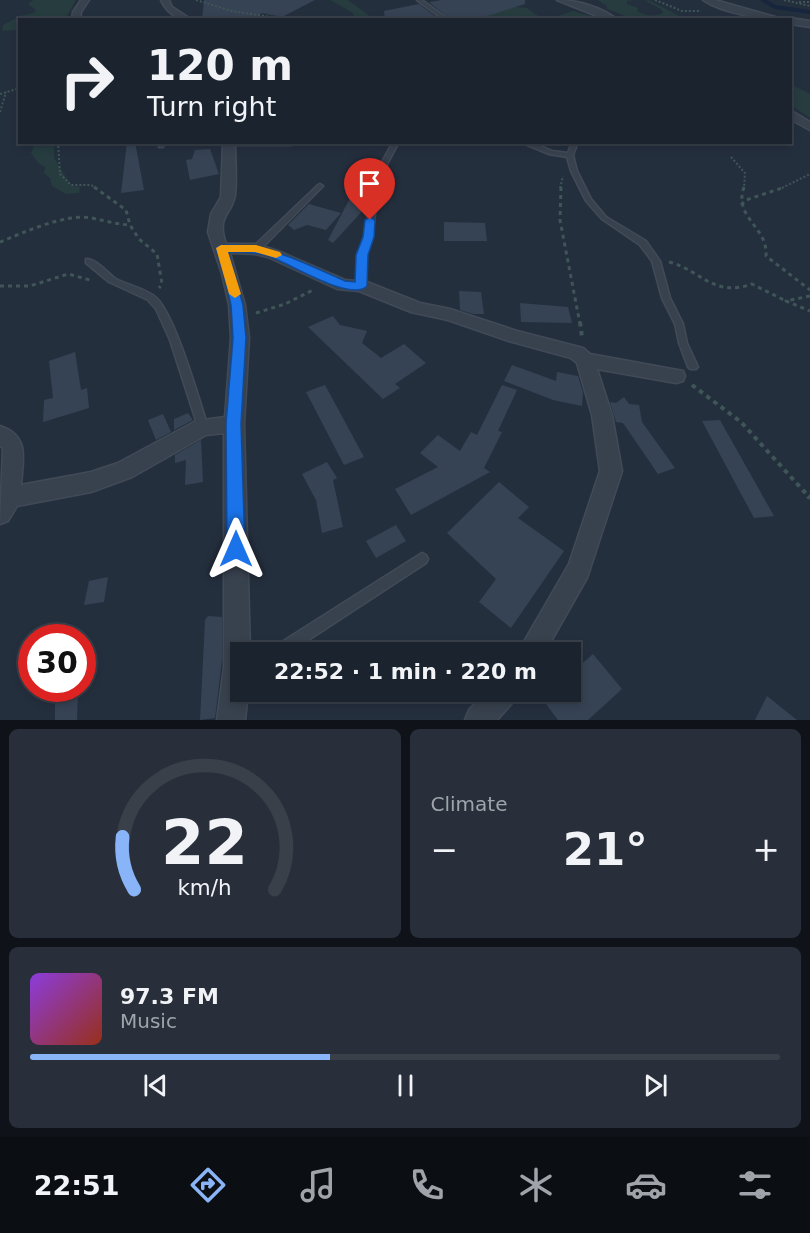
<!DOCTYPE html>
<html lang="en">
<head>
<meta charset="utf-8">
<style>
  :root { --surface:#1b232e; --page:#282f3a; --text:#f1f3f6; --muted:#a0a4aa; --line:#39404a; --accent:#8ab4f8 }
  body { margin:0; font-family:"DejaVu Sans",sans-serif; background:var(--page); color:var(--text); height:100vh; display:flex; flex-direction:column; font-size:22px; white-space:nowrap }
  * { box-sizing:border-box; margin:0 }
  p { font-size:20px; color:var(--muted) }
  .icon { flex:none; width:33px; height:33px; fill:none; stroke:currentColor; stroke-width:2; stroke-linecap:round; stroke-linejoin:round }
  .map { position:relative; height:720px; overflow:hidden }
  .panel { display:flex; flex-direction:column; gap:9px; padding:9px; background:#0f1319; flex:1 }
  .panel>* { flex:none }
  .top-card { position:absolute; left:18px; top:18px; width:774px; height:126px; border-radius:0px; box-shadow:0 3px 9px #0003,0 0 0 2px var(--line); background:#1b232e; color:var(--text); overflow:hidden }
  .speed { position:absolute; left:18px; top:624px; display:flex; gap:12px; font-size:30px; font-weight:700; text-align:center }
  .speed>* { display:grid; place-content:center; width:78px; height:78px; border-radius:50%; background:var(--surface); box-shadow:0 3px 9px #0003,0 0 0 2px var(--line); line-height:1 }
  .speed .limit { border:9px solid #d22; background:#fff; color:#111 }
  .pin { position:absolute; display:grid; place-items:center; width:51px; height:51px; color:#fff; margin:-62px -26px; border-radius:50% 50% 50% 0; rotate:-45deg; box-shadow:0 0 6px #0007 }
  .pin .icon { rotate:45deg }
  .me { position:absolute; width:66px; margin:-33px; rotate:0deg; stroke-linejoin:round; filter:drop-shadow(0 0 4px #0008) }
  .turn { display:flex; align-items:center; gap:21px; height:126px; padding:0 30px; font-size:27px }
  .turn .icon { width:78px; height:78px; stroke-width:2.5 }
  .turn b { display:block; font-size:42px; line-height:51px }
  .big { font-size:45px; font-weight:700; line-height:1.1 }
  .panel .card { flex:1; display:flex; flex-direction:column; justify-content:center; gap:9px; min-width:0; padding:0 21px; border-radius:9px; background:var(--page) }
  .panel .dial { align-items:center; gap:0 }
  .dial svg { height:156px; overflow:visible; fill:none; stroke:var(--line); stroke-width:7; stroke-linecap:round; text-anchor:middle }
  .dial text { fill:var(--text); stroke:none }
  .song { display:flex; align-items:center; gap:18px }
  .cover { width:72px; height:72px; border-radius:9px; background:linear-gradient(135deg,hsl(270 70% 55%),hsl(10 70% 35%)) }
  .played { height:6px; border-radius:3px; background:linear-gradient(90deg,var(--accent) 40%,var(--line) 40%) }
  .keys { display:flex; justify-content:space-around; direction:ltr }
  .heat { display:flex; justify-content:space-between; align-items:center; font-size:33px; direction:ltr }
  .panel .tiles { flex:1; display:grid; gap:9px; grid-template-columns:1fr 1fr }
  .card:last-child { grid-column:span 2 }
  .trip { position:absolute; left:230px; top:642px; width:351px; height:60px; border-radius:0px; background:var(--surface); box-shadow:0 3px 9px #0003,0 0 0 2px var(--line); font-weight:700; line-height:60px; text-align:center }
  .tab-bar { display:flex; height:96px; justify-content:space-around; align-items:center; background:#0b0e12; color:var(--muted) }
  .tab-bar .icon { width:42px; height:42px }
  .tab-bar .active { color:var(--accent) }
  .tab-bar b { font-size:27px; color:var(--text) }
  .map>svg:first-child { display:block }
  .green { fill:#263c3f }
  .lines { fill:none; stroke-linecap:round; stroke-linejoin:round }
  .stream { stroke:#17263c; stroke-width:4 }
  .building { fill:#364354 }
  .service-casing { stroke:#414a57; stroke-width:3 }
  .minor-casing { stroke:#414a57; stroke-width:3 }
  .path-far3 { stroke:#3f5557; stroke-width:2; stroke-dasharray:2 2; stroke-linecap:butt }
  .path-far2 { stroke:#3f5557; stroke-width:3; stroke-dasharray:4 4; stroke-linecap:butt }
  .path-far1 { stroke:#3f5557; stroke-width:4; stroke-dasharray:4.5 4.5; stroke-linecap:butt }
  .path { stroke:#3f5557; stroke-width:5; stroke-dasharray:6 6; stroke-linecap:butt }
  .service { fill:#38414e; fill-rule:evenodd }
  .minor { fill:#38414e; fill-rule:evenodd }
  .route { fill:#1a73e8; stroke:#114b97; stroke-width:1.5 }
  .slow { fill:#f59e0b }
</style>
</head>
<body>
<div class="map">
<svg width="810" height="720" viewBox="0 0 810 720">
  <rect width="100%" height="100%" fill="#242f3e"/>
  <path class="green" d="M33,0H76L65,19L20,20L19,39L16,30L2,31L3,25L20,16L34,13L36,10L28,4Z
    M330,0H348L374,19H355L353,13Z
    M598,0H634L627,1V4L638,8L637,11C647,16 653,17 663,13L661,9L645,1L649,0L683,18L695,16L687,19H633L607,9V6Z
    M505,6L527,8L538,16L549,19L573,11L603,19H495L480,11Z
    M790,84L810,94V118L791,105Z
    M35,143H54V158L71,185L80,187L79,193L66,194L52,186L50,178L44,173L45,167L38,163L31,153Z"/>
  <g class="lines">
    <path class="stream" d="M763,0L775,7L810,12"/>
  </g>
  <path class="building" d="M204,0H315L282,17L262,13L253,20H202Z
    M442,0H525V4L475,20H451L429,2Z
    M419,4L440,20H385L384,11Z
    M127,142H135L144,190L121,193Z
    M210,149L219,174L190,180L186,160L192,159L195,150Z
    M360,179L376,181L375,187L367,206L333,243L328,240Z
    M309,204L341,213L326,230L307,225L294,230L288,225Z
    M444,222L485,223L487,241H444Z
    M459,291L481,292L484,314H473L460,310Z
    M520,303L568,307L572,323L521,322Z
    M333,316L340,325L367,331L362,343L381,358L404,344L426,363L395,384L400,388L383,399L308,327Z
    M75,352L81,390L87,388L89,408L43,422L44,400L53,398L49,361Z
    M512,365L556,381L557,372L578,376L583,392L582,406L553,400L504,381Z
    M325,385L364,457L344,465L306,392Z
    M502,385L517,390L498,431L502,432L484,468L490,472L411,515L395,489L438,467L420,453L438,435L460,451L471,432L477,435Z
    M624,397L629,404L639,405L642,422L675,468L658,474L623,423L616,422L610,402L616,403Z
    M188,413L193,420L174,430V419Z
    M163,414L171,432L156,440L148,420Z
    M720,420L774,516L754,518L702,421Z
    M201,440L203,482L185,485L186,460L175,463V455Z
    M327,462L337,478L333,480L343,527L322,533L316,500L302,474Z
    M499,482L529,507L518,518L564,551L511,628L479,602L496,579L447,533Z
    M396,525L406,541L376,558L366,541Z
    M108,577L104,602L84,605L89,581Z
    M208,616L222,617V660L215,718L200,720L205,620Z
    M593,654L622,689L588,720H558L537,692H570V674Z
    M78,694L77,720H55V702Z
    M767,696L797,720H755Z"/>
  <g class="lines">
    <g class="service-casing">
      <path id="service" d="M417,0H422L449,20H444Z
        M159,142H165L163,147H159Z
        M226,142H294V143L291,145H229Z
        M393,142H399L387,164L383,192L376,206L372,237L366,255L365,286L361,289L357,286L358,255L364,237L370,206L377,192L381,164Z
        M520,142H530L552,151L568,153L572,142H578L573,155L577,171L591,199L606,217L646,241L660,261L670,298L683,324L687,343L698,367L696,369H690L688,367L679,343L675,324L662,298L652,261L640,245L602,219L586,201L571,171L567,157L549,154Z
        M320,184L323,186L322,187L259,251H253V247L318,185Z
        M86,259C97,259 107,273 116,279C128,285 143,288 154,296C174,310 199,400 208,427L207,430L203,431L199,430L198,427L170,340L156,309L148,300L109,282L86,263Z
        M422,553L426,555L428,559L426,563L290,652H273L274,647Z"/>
    </g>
    <g class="minor-casing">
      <path id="minor" d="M81,0H89L81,12L80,20H72L73,12Z
        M161,0H169L172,7L192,20C177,20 167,13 161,0Z
        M557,0C577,0 602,7 618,20H607Z
        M703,0H715L786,20C763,20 722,13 703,0Z
        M790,18L810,21V27L790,24V20H787Z
        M790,110L810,122V130L790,119Z
        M223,142H235C235,159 237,178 235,195C232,215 216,215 226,244H256L278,251L345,280L367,282L420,303L450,309L517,331L583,348L590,354L683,371L685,376L683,381L676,383L597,369L612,415L622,471L587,578L545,652H518L569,564L600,471L592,415L577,363L571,358L509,341L448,320L411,312L359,291L337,289L268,257L255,254L230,253L245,305L249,338L244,424L250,652H240V692H248L245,720H217L224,667V433L206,435L132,477L91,492L17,506L8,521L0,524L3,448L0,446V426C30,436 23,459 21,485L91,472L118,463L196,421L225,417L231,338L229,305L222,274L208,232L211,214L221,197Z
        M485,692H517L513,702L497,720H465L469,710Z"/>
    </g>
    <path class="path-far3" d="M196,0L232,11L291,20
      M655,0L682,11H701
      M784,0L810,6
      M799,2H810
      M0,94L20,88
      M0,112L6,92
      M58,142L60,174L71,185H91L96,188
      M731,157L745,173L744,188
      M560,188L563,176
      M782,188L810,174"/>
    <path class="path-far2" d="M94,187L126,210L130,225L139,239L157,254L162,284L159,288
      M561,187L560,220L580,324
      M744,187C733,218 768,226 766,256L810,290
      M741,205L746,200L785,187
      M0,242C25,232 66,213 92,218C107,221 114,224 130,225
      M669,262C701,270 713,298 752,284L786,301
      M0,286H30L68,274L90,280
      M810,296L786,301L810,311
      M256,313L285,304L313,290"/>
    <path class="path-far1" d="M580,322L582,337
      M692,385L741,422L810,498"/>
    <path class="path" d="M808,496L810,498"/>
    <use href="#service" class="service"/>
    <use href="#minor" class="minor"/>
  </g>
  <path class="route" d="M370,217L375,220L374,237L368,255L367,286C351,303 286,261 266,255C254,252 241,252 228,252L243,305L246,338L241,424L245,549L242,556L236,558L230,556L227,549L226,424L233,338L231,305L224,274L216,248C221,244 226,245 233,245C274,246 308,265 345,281L355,282L356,255L363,237L365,220Z"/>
  <path class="slow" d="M221,245H256L280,252L282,255L276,258L255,252H228L241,294L235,298L229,294L216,248Z"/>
</svg>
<div class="speed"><div class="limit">30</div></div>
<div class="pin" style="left:370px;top:220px;background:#d93025"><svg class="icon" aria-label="arrive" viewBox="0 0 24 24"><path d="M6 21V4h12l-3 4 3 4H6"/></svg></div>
<svg class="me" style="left:236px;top:549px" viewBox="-20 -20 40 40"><path d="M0-17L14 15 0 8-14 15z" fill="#1a73e8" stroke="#fff" stroke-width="4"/></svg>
<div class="trip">22:52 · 1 min · 220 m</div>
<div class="top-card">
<div class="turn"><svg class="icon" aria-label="right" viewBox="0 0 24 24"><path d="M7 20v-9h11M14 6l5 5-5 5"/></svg><div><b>120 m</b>Turn right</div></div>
</div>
</div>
<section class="panel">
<div class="tiles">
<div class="card dial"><svg viewBox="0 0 100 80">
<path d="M14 69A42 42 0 1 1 86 69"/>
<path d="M14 69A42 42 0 0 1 8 42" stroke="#8ab4f8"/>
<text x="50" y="56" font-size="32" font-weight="700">22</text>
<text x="50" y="72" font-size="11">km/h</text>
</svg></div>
<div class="card"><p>Climate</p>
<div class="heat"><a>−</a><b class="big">21°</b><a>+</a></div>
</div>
<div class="card">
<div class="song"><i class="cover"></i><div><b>97.3 FM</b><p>Music</p></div></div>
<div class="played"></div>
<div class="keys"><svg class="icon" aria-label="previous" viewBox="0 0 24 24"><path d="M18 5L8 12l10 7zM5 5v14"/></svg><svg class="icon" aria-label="pause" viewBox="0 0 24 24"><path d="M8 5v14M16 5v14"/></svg><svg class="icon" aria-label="next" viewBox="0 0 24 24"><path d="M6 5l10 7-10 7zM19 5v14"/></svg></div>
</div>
</div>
</section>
<nav class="tab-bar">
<b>22:51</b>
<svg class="icon active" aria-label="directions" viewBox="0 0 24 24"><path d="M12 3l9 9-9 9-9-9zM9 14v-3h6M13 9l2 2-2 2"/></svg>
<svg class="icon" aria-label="music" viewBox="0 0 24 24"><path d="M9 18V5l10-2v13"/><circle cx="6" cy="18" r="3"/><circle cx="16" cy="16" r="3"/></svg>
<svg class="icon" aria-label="phone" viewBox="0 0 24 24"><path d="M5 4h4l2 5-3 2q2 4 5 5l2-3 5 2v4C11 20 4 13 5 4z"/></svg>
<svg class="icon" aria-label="climate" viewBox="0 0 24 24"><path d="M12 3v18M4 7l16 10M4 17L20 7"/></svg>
<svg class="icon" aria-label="car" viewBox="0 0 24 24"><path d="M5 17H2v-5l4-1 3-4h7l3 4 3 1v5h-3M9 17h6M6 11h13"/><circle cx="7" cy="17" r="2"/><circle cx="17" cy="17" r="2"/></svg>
<svg class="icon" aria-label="filters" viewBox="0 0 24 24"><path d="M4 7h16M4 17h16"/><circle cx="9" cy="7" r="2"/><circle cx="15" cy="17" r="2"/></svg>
</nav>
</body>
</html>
